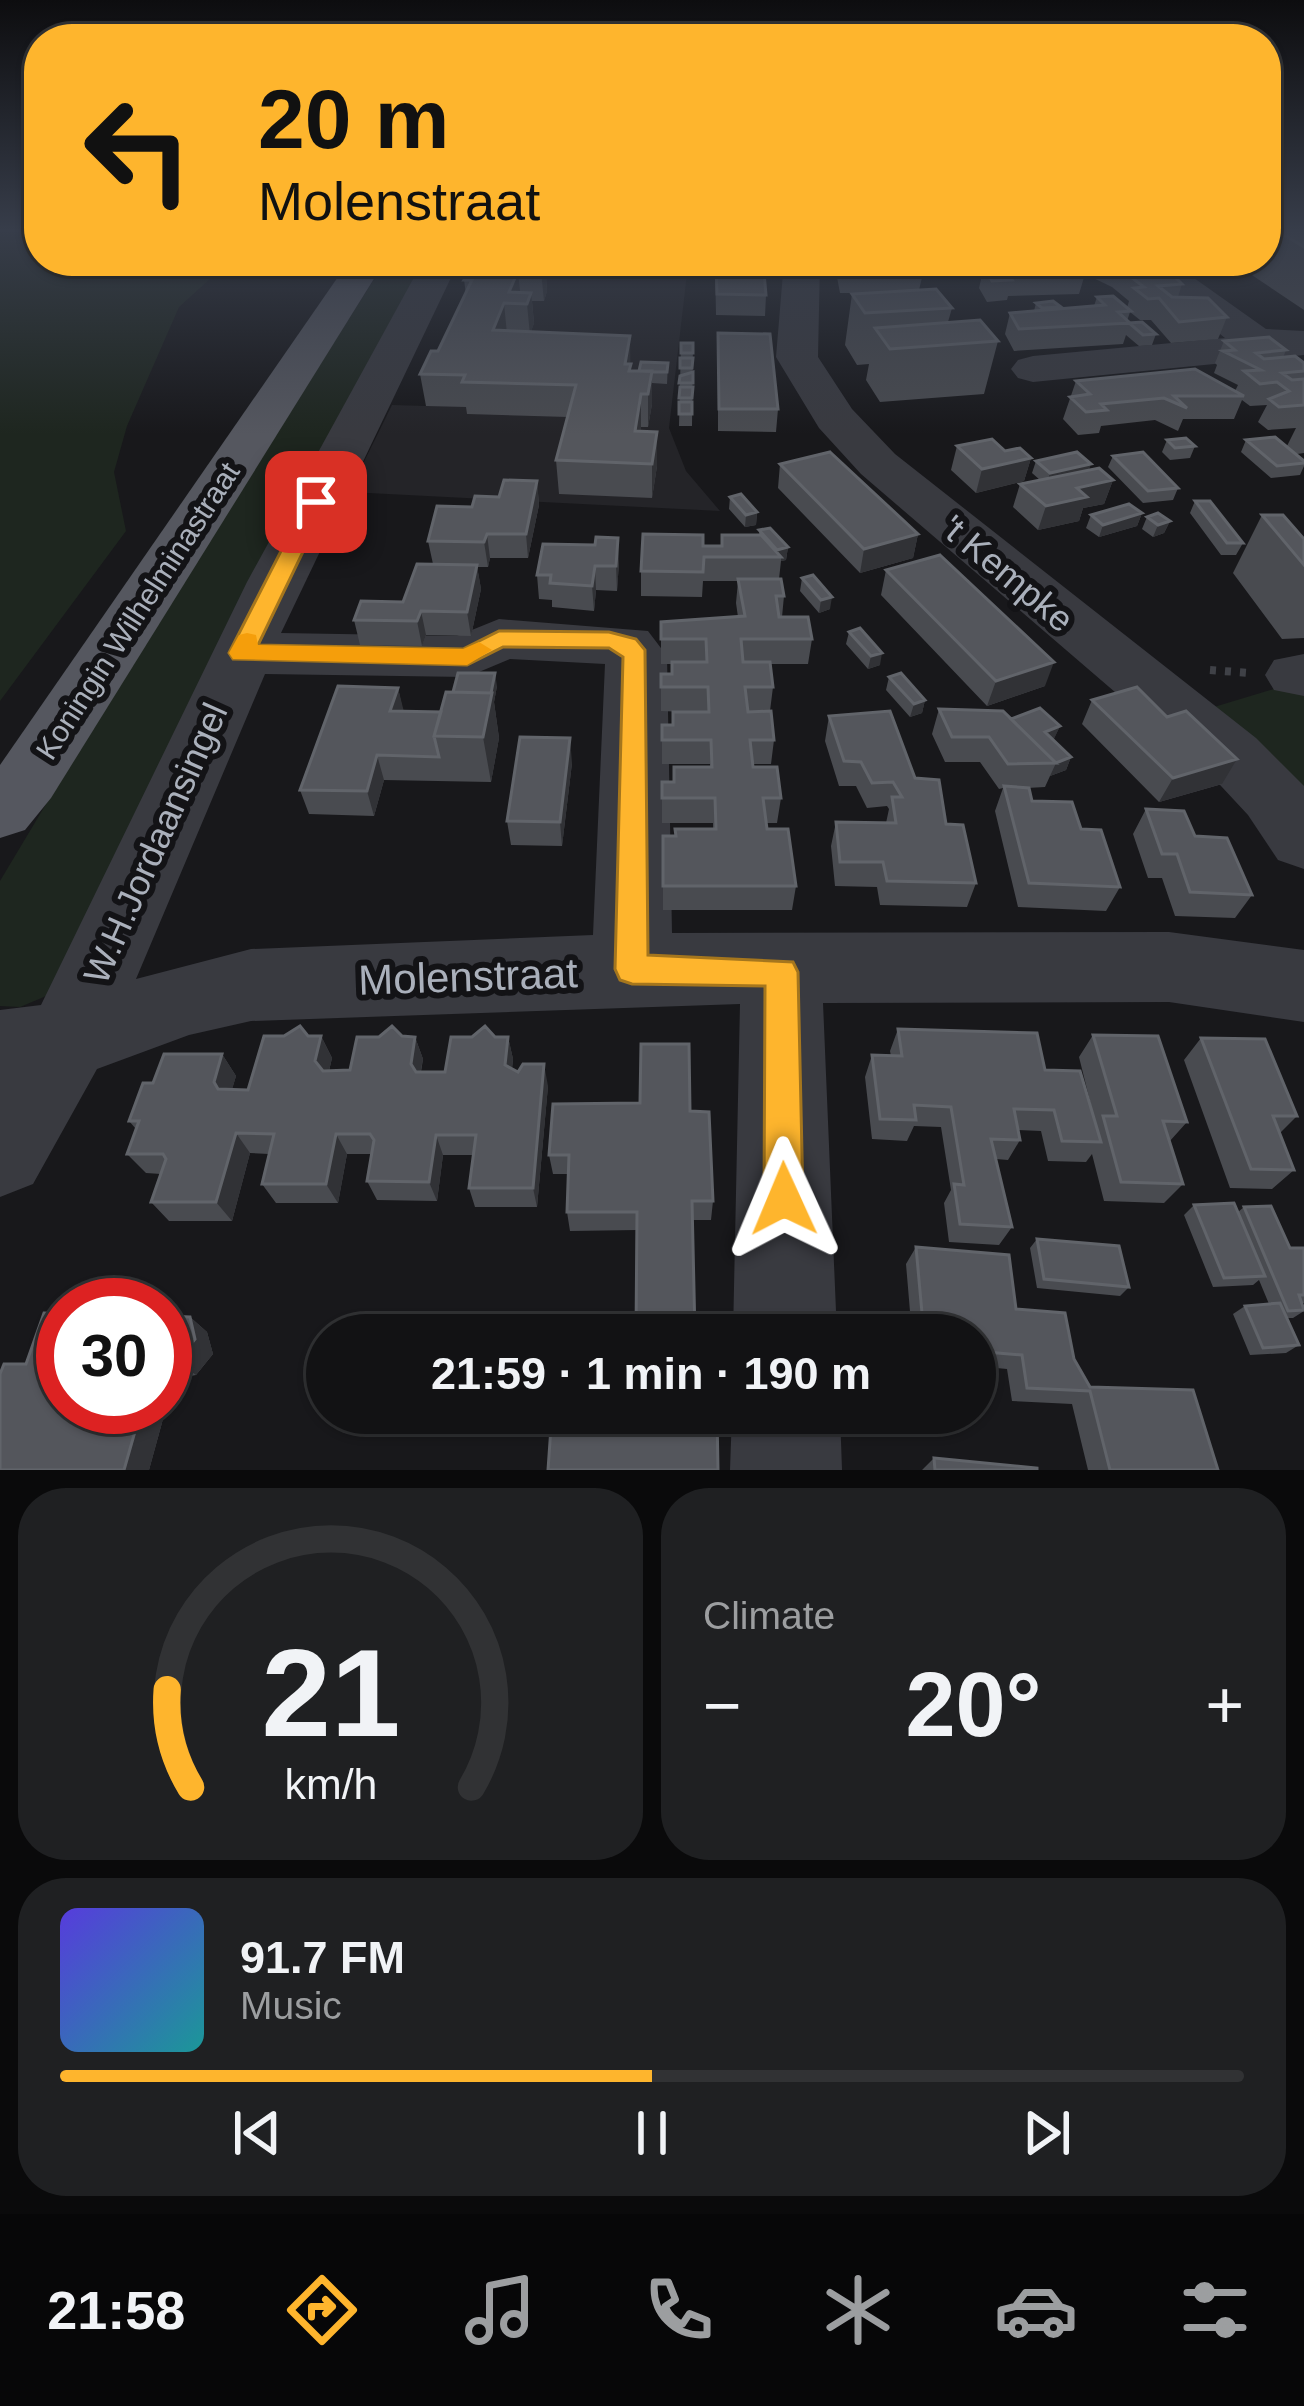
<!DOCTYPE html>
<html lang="en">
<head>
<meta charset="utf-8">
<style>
  :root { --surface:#121214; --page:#1f2022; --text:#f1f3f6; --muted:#9c9ea0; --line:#313234; --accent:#feb52d }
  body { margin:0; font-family:Helvetica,sans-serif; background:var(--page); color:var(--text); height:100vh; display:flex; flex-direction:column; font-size:45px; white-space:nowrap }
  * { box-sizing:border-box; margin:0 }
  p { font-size:39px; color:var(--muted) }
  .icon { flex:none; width:66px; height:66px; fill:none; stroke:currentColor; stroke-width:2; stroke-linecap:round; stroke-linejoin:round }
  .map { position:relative; height:1470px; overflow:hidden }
  .panel { display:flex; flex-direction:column; gap:18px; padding:18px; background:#0a0a0b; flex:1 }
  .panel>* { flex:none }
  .guide { position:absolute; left:24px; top:24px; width:1257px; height:252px; border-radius:48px; box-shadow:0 3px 9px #0004,0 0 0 3px var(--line); background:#feb52d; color:#111; overflow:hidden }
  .speed { position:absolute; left:36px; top:1278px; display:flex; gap:24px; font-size:60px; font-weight:700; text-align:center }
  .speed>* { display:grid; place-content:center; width:156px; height:156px; border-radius:50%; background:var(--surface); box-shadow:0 3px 9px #0004,0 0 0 3px var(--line); line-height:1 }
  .speed .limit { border:18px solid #d22; background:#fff; color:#111 }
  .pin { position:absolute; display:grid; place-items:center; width:102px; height:102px; color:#fff; margin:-51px; border-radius:24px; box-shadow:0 6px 18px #0006 }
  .me { position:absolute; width:132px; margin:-66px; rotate:359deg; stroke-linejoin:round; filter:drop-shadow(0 0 9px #0008) }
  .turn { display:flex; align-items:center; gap:42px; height:252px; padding:0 36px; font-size:54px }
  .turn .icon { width:156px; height:156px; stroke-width:2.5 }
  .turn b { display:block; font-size:84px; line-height:102px }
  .big { font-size:90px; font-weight:700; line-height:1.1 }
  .panel .tile { flex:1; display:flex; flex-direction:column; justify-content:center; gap:18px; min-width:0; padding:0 42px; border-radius:48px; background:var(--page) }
  .panel .dial { align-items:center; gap:0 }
  .dial svg { height:312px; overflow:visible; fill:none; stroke:var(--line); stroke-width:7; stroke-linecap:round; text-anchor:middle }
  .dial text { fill:var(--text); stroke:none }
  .song { display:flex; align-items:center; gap:36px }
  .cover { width:144px; height:144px; border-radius:18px; background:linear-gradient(135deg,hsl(250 70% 55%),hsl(180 70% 35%)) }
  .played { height:12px; border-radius:6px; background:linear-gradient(90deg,var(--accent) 50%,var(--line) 50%) }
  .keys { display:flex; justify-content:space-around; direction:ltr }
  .heat { display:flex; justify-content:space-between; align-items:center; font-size:66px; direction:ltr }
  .panel .tiles { flex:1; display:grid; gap:18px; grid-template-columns:1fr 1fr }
  .tile:last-child { grid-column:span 2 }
  .trip { position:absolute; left:306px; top:1314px; width:690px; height:120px; border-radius:60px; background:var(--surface); box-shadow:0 3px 9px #0004,0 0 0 3px var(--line); font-weight:700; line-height:120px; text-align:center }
  .dock { display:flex; height:192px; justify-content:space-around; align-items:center; background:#070708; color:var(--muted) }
  .dock .icon { width:84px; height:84px }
  .dock .selected { color:var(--accent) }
  .dock b { font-size:54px; color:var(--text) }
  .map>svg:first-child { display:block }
  .built { fill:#242428 }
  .green { fill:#1e261f }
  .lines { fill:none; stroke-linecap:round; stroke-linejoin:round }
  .path { stroke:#3f4147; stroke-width:8; stroke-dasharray:6 9; stroke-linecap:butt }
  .minor { fill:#393a40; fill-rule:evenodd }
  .major { fill:#55575f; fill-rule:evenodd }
  .wall { fill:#494b50 }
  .shaded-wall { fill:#313236 }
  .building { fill:#54565c; stroke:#61646a; stroke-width:3 }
  .route { fill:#feb52d; stroke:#a5761d; stroke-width:3 }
  .slow { fill:#f59e0b }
  .labels { text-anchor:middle; stroke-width:12; stroke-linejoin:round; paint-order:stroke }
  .far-street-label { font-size:30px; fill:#aab0bb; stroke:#131316 }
  .street-label { font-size:36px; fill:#aab0bb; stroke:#131316 }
  .near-street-label { font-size:42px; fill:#aab0bb; stroke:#131316 }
</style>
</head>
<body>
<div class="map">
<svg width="1304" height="1470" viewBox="0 0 1304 1470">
  <rect width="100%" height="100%" fill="#18181b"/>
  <path class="built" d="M498,263L688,265L669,428L686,471L720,511L349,492L392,405L426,406Z"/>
  <path class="green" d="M39,229V261H230L179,307L127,426L114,472L126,531L0,701V230Z
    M386,261H431L51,994L20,1007L0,1006V881L149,632Z
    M1304,680V794L1214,707Z"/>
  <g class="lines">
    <path class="path" d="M1210,670L1249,673"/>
    <path class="minor" d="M423,261H459L281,633L457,636L499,619L648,631L667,656L672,933L1169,932L1304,950V1022L1169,1002L823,1003L837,1335H733L740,1004L251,1021L189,1035L97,1069L33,1184L0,1197V1010L41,1005L247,582ZM510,659L605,664L593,935L251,949L136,979L265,674L467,677Z
      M784,261H820L818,357L852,409L895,454L1256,738L1304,786V869L1278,860L1248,815L1208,772L861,474L819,428L776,357Z
      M1128,261H1170L1266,329L1304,331V355L1033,382L1018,378L1011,369L1018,360L1033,356L1225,338Z
      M1304,654V696L1274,690L1265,675L1274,660Z
      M732,1413H840L842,1470H730Z"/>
    <path class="major" d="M349,261H385L51,798L25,830L0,838V765Z"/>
  </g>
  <path class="wall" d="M1266,228H1304V310L1231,261H1266Z
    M715,261H763L766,295L765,316L716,315Z
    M834,261H926L919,290L952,308L948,322L998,341L984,394L880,402L866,380L869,364L857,365L845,345L852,294L867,293H840L837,277L839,266H835Z
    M989,261H1066L1065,263L1085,273L1087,267L1079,261H1140L1138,266L1182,284L1178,297L1227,317L1218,339L1171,343L1151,320H1140L1130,312L1127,321L1130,323L1156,334L1152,345L1139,346L1126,335L1123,344L1014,351L1005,334L1010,313L1034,311L1036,303L1061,309L1094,306L1097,297L1127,308L1129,301L1112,287L1085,274L1079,294L1008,296L1007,300L987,302L979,288L984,267H988Z
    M545,262L547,291L544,301H532L534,323L531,331L631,371H639L668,363L667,384L652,383V404L648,427H641L640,431L657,466L652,498L559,494L556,460L568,417L467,414L466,407L426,406L420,374L438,351L466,294L464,280Z
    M718,333L778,409L776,432L718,431Z
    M1224,341L1286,350L1283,358L1304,363V453L1297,454L1287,446L1296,428L1268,430L1258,422L1267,405L1250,406L1242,400L1234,419H1183L1178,431L1155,420L1101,426L1099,433L1078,435L1063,419L1076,381L1235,391L1238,385L1214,373L1217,365L1215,363Z
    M681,343H693L692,426H679Z
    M1167,440L1195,446L1190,458L1170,460L1162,452Z
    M1246,440L1304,461V466L1300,475L1271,478L1241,452Z
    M957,446L1005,451L1031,458L1024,481L976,493L951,470Z
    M1113,456L1178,488L1173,500L1143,503L1108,467Z
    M1036,461L1089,470L1113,480L1104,504L1083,508L1079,521L1038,530L1013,507L1020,484L1040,480L1032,473Z
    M780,464L918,534L913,558L860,573L778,488Z
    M537,481L539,505L528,558H490L488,567H477L481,589L471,636L426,635L422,646L360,645L354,620L403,602L433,564L428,541L472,507Z
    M730,497L757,512L756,525L745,527L729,509Z
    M1195,501L1243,543L1236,555H1221L1190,513Z
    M1142,513L1137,526L1099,537L1086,528L1091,515Z
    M1262,515L1304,539V638L1282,639L1233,573Z
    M1147,517L1170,521L1164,533L1153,537L1142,529Z
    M759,530L788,547L786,560L781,561L779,579L784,596L782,617L812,639L808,664H771L773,687L770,711L774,740L771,764H752L781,798L777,823H766L767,829L796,886L792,910H663V836H675L713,829V823H662V782H674L710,767V764H662V725H673L687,712L661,711V674H672V664H661V622L738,617L736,603L738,581H703L702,597L641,596V571L703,546H721L759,535Z
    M619,562L617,591L596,590L594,611L552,607V600L539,599L537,575Z
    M886,570L1045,686L987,706L881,595Z
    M802,578L830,609L819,613L800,591Z
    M849,632L880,665L868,669L846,644Z
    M889,677L925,700L922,713L910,717L886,690Z
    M497,686L494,702L499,738L491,782L384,780L374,816L309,814L300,790L398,688L403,711L441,712L453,692Z
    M1092,700L1167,717L1222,784L1159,802L1082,724Z
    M939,709L1060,726L1053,740L1071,757L1066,770L1050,776L1045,787L1027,788L1032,801L1081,829L1120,887L1106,911L1018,907L995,811L1003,788L999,789L980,762H945L932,734Z
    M829,716L915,778L946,824L976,883L967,907L880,905L877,887L835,886L831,846L836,822L886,823L889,809L887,806L867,808L856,786H839L825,741Z
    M572,763L562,846L511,845L507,821Z
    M1146,809L1195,836L1252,895L1235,918L1175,916L1162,878H1148L1133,834Z
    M898,1029L1045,1070L1096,1125L1079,1057L1093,1035L1187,1122L1169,1142L1183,1184L1164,1203L1104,1201L1092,1154L1086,1162L1048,1161L1041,1131L1018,1130L1020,1140L1008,1160L996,1159L1012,1227L999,1245L949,1242L944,1203L951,1190L941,1127L914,1126L907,1141L872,1139L865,1077L872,1055L891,1056L890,1051Z
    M308,1036H321L332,1058L329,1071L350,1070L402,1036L415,1037L423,1059L421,1072H445L495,1037H508L513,1059L512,1069L548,1086L537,1207H475L469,1188L473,1155H443L437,1201L377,1200L367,1181L371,1154H347L338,1203H276L262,1184L269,1154L250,1153L232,1221H169L151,1202L161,1174L146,1173L127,1154L136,1129L129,1121L153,1083L222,1054L236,1076L232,1089L248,1090Z
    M1201,1038L1297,1116L1280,1133L1294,1170L1272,1189L1230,1188L1184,1060Z
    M690,1111L713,1201L711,1220H692L637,1230L570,1231L567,1212L568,1174H553L549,1155Z
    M1194,1205L1238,1212L1244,1207L1290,1248H1304V1303H1302L1304,1311L1293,1318H1287L1299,1345L1286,1353L1250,1355L1233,1314L1245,1306L1269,1304L1259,1280L1253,1285L1213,1287L1184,1215Z
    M1037,1239L1129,1287L1120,1296L1037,1288L1030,1248Z
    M916,1247L1016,1309L1074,1359L1090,1387L1218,1470H1088L1072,1404L1012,1401L1007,1369L975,1366V1335H912L906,1264Z
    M165,1316L190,1317L207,1332L213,1354L196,1375L174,1379L149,1470H0L165,1407Z
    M934,1458L1037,1470H922Z"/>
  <path class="shaded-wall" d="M545,262L547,291L544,301L541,271Z
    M518,271L521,301L509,292Z
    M531,293L534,323L530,335L527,304Z
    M504,303L507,334L493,330Z
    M630,336L631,396L625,364Z
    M652,371V404L648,427V394Z
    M641,394V427L636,465L635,431Z
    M657,432V466L652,498V464Z
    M1031,458L1024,481L976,493L982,469Z
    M1091,464L1087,476L1046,485L1050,473Z
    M1113,480L1104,504L1083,508L1079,521L1038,530L1046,506L1077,488Z
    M537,481L539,505L528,558L526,534Z
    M757,512L756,525L745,527L746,515Z
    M1142,513L1137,526L1099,537L1103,525Z
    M1170,521L1164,533L1153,537L1158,525Z
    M487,534L490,558L488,567L484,542Z
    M918,534L913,558L860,573L864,549Z
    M618,538L619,562L617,591L616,566Z
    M788,547L786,560L781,561V557H776L777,550Z
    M477,565L481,589L471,636L467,612Z
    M595,566L596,590L594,611L592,586Z
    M832,597L830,609L819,613L821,600Z
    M421,611L426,635L422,646L417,621Z
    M882,653L880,665L868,669L871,656Z
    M1054,662L1045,686L987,706L996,681Z
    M495,673L497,686L494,702L499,738L491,782L483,737Z
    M398,688L404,712L390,711Z
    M925,700L922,713L910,717L914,704Z
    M1060,726L1054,739L1040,745L1045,732Z
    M570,738L572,763L562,846L560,822Z
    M377,755L384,780L374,816L367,791Z
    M1071,757L1066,770L1050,776L1056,763Z
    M1237,759L1222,784L1159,802L1173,778Z
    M321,1036L332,1058L326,1083L315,1061Z
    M415,1037L423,1059L418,1085L411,1064Z
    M508,1037L513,1059L510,1086L505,1065Z
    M222,1054L236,1076L228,1103L214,1082Z
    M544,1064L548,1086L537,1207L533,1188Z
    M236,1133L250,1153L232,1221L216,1202Z
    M336,1134L347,1154L338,1203L326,1184Z
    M436,1135L443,1155L437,1201L429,1182Z
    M190,1317L207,1332L213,1354L196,1375L177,1361Z
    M165,1373L174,1379L149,1470H124L142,1407H165Z"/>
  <path class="building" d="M1273,228H1304V247Z
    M477,261L545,262L541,271H518L509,292L531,293L527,304L504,303L493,330L630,336L625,364H631L629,371H652L648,394H641L635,431L657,432L652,464L556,460L576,385L462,382L465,375L420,374L431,351H438L472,280H464Z
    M716,261H763L766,295L717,294Z
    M991,261H1062L1085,273L1008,275L1012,280L992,281L984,267L996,266Z
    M1106,261H1125L1131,265L1165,267L1182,284L1158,286L1172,297L1208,298L1227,317L1179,322L1159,298L1148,299L1134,288L1144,287L1118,267Z
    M936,289L952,308L865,313L852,294Z
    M1113,296L1131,311L1118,312L1130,323L1019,329L1010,313L1105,305L1097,297Z
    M1053,301L1061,307L1042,308L1036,303Z
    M980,320L998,341L890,349L875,328Z
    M1142,322L1156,334L1143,335L1129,323Z
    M718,333L770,334L778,409H719Z
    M1269,337L1286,350L1256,353L1264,359L1295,356L1304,363V371L1282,373L1292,380L1304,379V405L1279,407L1269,399L1289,391L1277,382L1260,384L1244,371L1261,370L1223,351L1235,350L1224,341Z
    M681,343H693V353H681Z
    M680,358H693L692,368H680Z
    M641,362L668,363L667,372L639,371Z
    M1195,369L1244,396H1174L1187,408L1164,398L1101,404L1107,410L1086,412L1070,397L1090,394L1076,381Z
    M693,372V383H679L680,376Z
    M680,387H693L692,398H679Z
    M679,402H692V414H679Z
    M1275,437L1304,461V463L1277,466L1246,440Z
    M1186,438L1195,446L1175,448L1167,440Z
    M992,439L1005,451L1020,448L1031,458L982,469L957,446Z
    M830,452L918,534L864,549L780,464Z
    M1077,452L1091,464L1050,473L1036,461Z
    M1143,452L1178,488L1148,491L1113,456Z
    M1099,468L1113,480L1077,488L1087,497L1046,506L1020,484Z
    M504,480L537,481L526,534H487L484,542L428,541L437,506L472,507L475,496L499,497Z
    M741,494L757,512L746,515L730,497Z
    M1195,501H1210L1243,543H1227Z
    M1129,504L1142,513L1103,525L1091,515Z
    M1158,513L1170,521L1158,525L1147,517Z
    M1262,515H1283L1304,539V565Z
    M770,528L788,547L777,550L759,530Z
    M643,534L703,535V546H722V535H761L781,557H704L703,572L641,571Z
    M596,537L618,538L616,566H595L592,586L550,583L551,575H537L543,544L595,545Z
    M940,555L1054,662L996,681L886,570Z
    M417,564L477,565L467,612L421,611L417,621L354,620L361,601L403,602Z
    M813,575L832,597L821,600L802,578Z
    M738,579H781L784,596H776L779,617H808L812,639H741L743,662H770L773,687H745L748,712L771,711L774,740H750L753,767H777L781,798H763L767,829H788L796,886H663V836H676L675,829H716L715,798H662V782H674V767H712L711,740H662V725H673V712H709L708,687H661V674H672V662H707L706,639H661V622L745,616Z
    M860,628L882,653L871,656L849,632Z
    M458,673H495L491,693L453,692Z
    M901,673L925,700L914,704L889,677Z
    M338,686L398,688L390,711L441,712L434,736L439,757L377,755L367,791L300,790Z
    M1137,687L1167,717L1186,711L1237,759L1173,778L1092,700Z
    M446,692L492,693L483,737L434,736Z
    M1040,708L1060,726L1045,732L1071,757L1056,763L1011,719Z
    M939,709L1003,711L1056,763L1008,764L989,737H952Z
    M890,711L915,778L939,780L946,824L963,825L976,883L887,881L883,862H840L836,822L896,823L892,797H902L893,782L872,783L861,762L844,761L829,716Z
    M520,737L570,738L560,822L507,821Z
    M1004,786L1029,788L1032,801L1072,802L1081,829L1101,830L1120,887L1029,883Z
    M1146,809L1184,811L1195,836L1227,838L1252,895L1190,892L1177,854H1162Z
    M300,1026L308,1036H321L315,1061L323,1071L350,1070L357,1037H379L392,1026L402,1036L415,1037L411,1064L416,1072H445L451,1037H472L485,1026L495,1037H508L505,1065L518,1072L523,1064H544L533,1188H469L476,1135H436L429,1182L367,1181L374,1140L370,1134H336L326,1184H262L274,1134L236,1133L216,1202H151L166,1159L163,1154H127L139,1121H129L143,1083H153L164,1054H222L214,1082L218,1089L248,1090L264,1036H284Z
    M898,1029L1037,1033L1045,1070L1080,1071L1101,1142L1062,1141L1054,1110L1014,1109L1020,1140L991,1139L1012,1227L960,1224L954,1184L964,1185L951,1107L914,1105L916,1120L880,1119L872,1055L902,1056Z
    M1093,1035L1158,1036L1187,1122L1163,1121L1183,1184L1121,1182L1103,1116H1117Z
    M1201,1038L1265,1039L1297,1116H1273L1294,1170L1251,1169Z
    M641,1044H689L690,1111L709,1112L713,1201H692L695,1335H636L637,1212H567L569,1155H549L553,1104L640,1103Z
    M1234,1203L1265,1276L1224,1278L1194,1205Z
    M1271,1206L1290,1248H1304V1295H1299L1304,1310L1288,1311L1244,1207Z
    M1037,1239L1119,1246L1129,1287L1044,1279Z
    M916,1247L1009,1255L1016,1309L1065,1313L1074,1359L1090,1387L1193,1390L1218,1470H1110L1090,1391L1027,1388L1022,1355L975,1351V1335H924Z
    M1280,1303L1299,1345L1263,1348L1245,1306Z
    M44,1313L63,1314V1407H142L124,1470H0V1374L4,1364H26Z
    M165,1316L190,1317L195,1339L177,1361L165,1363Z
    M552,1413H717L718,1470H548Z
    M934,1458L1037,1468V1470H935Z"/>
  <linearGradient id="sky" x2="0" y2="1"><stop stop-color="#0d0d0f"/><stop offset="0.53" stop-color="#373d4a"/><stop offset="1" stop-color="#373d4a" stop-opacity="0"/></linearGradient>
  <rect width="1304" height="434" fill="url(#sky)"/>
  <path class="route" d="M316,495L327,502L258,645L463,649L499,631L609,632L636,639L645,650L648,955L793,962L798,972L803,1199L798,1213L784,1218L770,1213L764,1199L765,986L632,984L620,980L615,969L623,657L609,648L503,647L467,665L233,659L229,653L306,502Z"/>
  <path class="slow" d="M247,633L256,635L258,645L463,649L479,642L492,650L467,665L233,659L229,653L239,635Z"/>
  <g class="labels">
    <g class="far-street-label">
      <text transform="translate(138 611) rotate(-57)" y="10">Koningin Wilhelminastraat</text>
    </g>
    <g class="street-label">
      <text transform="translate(1008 573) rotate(40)" y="13">'t Kempke</text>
      <text transform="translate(155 843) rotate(-66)" y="13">W.H.Jordaansingel</text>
    </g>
    <g class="near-street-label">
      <text transform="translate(468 976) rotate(-2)" y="15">Molenstraat</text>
    </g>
  </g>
</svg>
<div class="speed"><div class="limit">30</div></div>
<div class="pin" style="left:316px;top:502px;background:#d93025"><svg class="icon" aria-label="arrive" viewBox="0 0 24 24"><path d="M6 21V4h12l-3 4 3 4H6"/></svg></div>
<svg class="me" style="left:784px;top:1199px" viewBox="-20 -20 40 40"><path d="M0-17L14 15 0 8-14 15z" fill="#feb52d" stroke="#fff" stroke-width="4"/></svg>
<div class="trip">21:59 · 1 min · 190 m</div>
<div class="guide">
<div class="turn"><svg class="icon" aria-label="left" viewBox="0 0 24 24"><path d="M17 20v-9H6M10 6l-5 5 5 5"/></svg><div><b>20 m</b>Molenstraat</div></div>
</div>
</div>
<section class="panel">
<div class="tiles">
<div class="tile dial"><svg viewBox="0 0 100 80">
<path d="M14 69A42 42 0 1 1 86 69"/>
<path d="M14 69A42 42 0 0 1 8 44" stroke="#feb52d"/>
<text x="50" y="56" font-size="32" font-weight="700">21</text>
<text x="50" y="72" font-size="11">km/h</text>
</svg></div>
<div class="tile"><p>Climate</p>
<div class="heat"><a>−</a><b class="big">20°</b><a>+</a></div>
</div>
<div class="tile">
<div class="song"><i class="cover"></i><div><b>91.7 FM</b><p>Music</p></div></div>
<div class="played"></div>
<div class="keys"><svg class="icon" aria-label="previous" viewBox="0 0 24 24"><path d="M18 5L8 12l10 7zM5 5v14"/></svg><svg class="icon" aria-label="pause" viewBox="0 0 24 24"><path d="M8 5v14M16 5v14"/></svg><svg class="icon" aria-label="next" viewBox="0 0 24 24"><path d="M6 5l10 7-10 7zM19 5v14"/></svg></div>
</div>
</div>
</section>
<nav class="dock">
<b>21:58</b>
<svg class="icon selected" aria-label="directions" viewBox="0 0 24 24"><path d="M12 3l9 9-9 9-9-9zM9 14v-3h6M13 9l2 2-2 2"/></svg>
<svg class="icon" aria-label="music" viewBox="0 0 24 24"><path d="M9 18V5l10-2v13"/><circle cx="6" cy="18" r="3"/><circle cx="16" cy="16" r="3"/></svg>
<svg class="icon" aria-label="phone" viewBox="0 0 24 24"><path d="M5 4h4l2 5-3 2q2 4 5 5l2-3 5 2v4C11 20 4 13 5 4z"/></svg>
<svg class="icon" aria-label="climate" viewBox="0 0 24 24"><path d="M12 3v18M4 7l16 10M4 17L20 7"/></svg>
<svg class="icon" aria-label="car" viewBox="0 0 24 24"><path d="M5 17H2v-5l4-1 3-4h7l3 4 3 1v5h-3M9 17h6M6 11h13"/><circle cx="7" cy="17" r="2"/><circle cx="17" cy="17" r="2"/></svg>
<svg class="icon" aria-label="filters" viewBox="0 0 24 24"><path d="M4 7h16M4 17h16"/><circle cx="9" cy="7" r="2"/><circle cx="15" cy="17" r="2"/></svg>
</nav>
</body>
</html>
